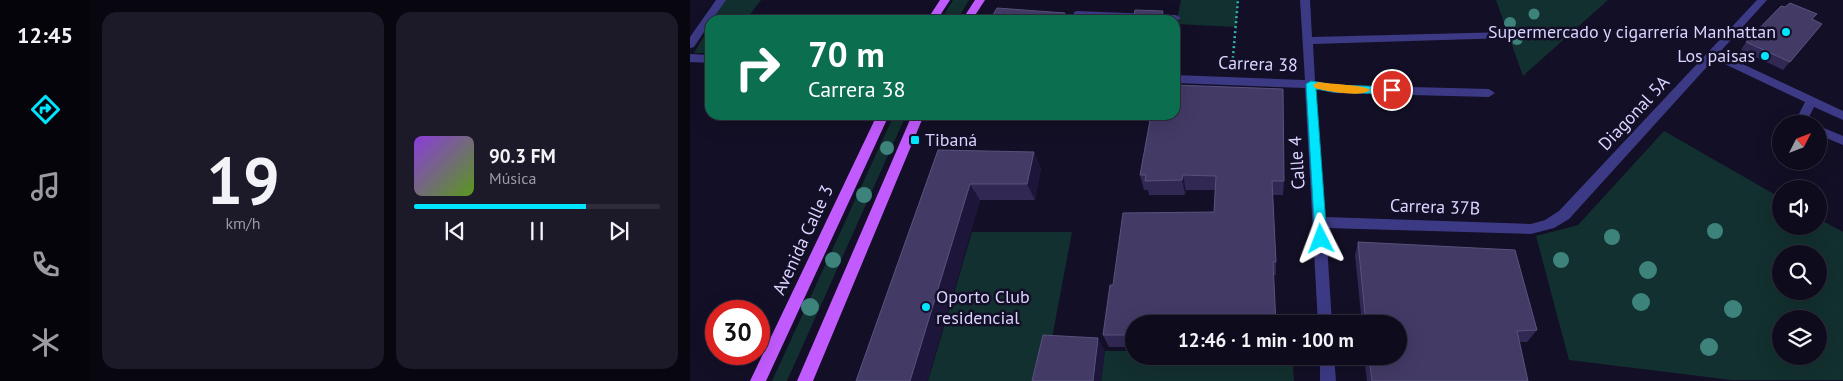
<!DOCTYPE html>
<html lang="es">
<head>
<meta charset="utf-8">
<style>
  :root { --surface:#0e0b1c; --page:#1c1929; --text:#f1f3f6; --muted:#9b9ba3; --line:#2e2b3b; --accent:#00e5ff }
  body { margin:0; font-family:"PT Sans",sans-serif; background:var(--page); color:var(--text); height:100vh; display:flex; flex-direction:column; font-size:19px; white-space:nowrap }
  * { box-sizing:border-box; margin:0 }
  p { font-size:16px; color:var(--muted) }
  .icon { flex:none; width:28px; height:28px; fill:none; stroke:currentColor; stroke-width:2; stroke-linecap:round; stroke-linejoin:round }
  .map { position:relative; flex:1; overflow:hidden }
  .side { display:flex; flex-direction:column; gap:12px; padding:12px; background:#08060f; width:600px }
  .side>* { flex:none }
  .hud { position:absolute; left:15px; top:15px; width:475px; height:105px; border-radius:15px; box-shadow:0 5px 20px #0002,0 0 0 1px var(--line); background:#0b6e4f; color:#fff; overflow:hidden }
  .needle { width:32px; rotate:48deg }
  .fabs { position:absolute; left:1082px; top:115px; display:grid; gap:10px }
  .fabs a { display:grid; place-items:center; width:55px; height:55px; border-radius:50%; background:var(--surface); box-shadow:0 5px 20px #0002,0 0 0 1px var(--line); font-size:25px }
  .speed { position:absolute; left:15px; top:300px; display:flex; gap:10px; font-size:25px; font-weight:700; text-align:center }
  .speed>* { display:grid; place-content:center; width:65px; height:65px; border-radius:50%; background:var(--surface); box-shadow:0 5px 20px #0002,0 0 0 1px var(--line); line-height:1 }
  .speed .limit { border:8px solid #d22; background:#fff; color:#111 }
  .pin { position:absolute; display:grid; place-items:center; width:42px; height:42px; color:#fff; margin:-21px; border:2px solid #fff; border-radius:50%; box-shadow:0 1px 5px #0007 }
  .me { position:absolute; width:55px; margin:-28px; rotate:357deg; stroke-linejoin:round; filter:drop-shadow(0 0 4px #0008) }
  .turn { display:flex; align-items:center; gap:18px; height:105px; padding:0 20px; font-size:22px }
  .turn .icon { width:65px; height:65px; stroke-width:2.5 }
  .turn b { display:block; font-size:35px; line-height:42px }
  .side .card { flex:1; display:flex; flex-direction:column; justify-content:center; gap:8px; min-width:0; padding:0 18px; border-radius:15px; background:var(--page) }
  .side .dial { align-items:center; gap:0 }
  .dial b { font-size:65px; line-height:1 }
  .song { display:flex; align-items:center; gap:15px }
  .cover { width:60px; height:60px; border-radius:8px; background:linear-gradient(135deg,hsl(270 70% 55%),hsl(90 70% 35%)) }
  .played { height:5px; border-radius:2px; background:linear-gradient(90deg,var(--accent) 70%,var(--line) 70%) }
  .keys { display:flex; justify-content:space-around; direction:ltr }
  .side .tiles { flex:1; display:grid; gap:12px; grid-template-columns:repeat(2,1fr) }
  .trip { position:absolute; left:435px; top:315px; width:282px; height:50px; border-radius:25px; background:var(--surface); box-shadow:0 5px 20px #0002,0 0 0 1px var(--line); font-weight:700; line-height:50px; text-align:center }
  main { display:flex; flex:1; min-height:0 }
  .tabs { display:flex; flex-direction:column; width:90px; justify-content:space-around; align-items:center; background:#06040b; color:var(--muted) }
  .tabs .icon { width:35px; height:35px }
  .tabs .selected { color:var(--accent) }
  .tabs b { font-size:22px; color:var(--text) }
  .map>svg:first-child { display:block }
  .green { fill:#12302f; fill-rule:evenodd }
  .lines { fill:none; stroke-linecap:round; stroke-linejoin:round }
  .path { stroke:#2fb8b0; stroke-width:2.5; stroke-dasharray:2 3; stroke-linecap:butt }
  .minor { fill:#3d3a85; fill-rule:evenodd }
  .major { fill:#c25bff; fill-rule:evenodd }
  .tree { fill:#3d827b }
  .wall { fill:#312854 }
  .shaded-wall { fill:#1d163a }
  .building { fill:#433a66; stroke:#5a527e }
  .route { fill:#00e5ff; stroke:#0095a6 }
  .slow { fill:#f59e0b }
  .poi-dot { fill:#00e5ff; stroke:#130f26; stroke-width:2 }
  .labels { text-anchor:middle; stroke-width:5; stroke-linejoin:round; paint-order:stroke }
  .poi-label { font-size:18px; fill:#d9d4ff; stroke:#130f26; text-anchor:end }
  .street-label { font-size:18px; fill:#d9d4ff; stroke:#130f26 }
</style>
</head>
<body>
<main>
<nav class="tabs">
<b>12:45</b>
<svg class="icon selected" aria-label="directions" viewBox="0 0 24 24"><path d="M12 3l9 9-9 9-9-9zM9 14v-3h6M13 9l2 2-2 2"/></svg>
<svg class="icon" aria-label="music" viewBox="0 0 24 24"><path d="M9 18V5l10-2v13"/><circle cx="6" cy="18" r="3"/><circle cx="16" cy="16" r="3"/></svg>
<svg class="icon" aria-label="phone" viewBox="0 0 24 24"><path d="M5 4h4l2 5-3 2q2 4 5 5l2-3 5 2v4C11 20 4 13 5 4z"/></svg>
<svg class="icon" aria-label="climate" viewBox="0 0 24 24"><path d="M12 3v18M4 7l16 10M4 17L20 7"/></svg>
</nav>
<section class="side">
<div class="tiles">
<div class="card dial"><b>19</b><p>km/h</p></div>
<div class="card">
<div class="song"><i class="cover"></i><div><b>90.3 FM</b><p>Música</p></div></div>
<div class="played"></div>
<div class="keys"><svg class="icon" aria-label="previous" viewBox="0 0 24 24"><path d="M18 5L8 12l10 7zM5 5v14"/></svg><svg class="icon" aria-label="pause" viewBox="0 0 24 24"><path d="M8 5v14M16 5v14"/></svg><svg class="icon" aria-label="next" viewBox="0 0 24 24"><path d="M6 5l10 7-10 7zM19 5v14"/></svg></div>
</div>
</div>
</section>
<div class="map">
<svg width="1153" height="381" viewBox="0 0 1153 381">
  <rect width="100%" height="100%" fill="#130f26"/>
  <path class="green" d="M35,0H71L56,20H23Z
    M263,0H279L267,20H251Z
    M491,0H548L546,27L486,24Z
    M806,0H918L833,76Z
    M20,26V53H4Z
    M204,115H216L97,381H82Z
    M974,131L1091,198V226H1129V219L1153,232V380H1041L879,360L846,236L888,225ZM1091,254H1129V291H1091ZM1091,319H1129V356H1091Z
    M282,232H382L354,381H238Z
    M415,351H444V356H602L604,381H411Z"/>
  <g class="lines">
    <path class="path" d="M542,68L548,0"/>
    <path class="minor" d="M26,0H36L22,20H20V23L4,47L0,48V37Z
      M610,0H620L622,37L818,32L823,35L818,38L623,44L625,81L644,85L799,89L805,93L799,97L644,93L626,89L635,217L841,224L855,220L869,211L1067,0H1077L1029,53L1153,111V120L1124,107L1118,119L1123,124H1109L1106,120L1115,102L1024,59L879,219L864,228L841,234L636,228L642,324H628L615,88L485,83V75L615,80Z
      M387,11L486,15L491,18L486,21L384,16V12Z
      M0,54L20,55V63L0,62Z
      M1129,126L1153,136V145L1129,135Z
      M630,356H644L646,381H630Z"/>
    <path class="major" d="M250,0H260L247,20H237Z
      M285,0H295L282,20H272Z
      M187,115H199L76,381H60Z
      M222,115H234L123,381H107Z"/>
  </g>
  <g class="tree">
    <circle cx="844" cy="14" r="5.5"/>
    <circle cx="820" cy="23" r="6"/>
    <circle cx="827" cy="39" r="6"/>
    <circle cx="197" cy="148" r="7"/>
    <circle cx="174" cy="195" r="8"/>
    <circle cx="1025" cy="231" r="8"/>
    <circle cx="922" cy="237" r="8"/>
    <circle cx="143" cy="260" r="8"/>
    <circle cx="871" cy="260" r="8"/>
    <circle cx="958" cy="270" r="9"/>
    <circle cx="951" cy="302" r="9"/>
    <circle cx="120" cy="307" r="9"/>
    <circle cx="1043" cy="309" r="9"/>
    <circle cx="1019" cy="347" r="9"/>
  </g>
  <path class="wall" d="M1122,19L1132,24L1093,70L1051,50L1056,42Z
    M461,115L594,181L593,195H583L586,262V275H583L444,324V347H419L413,335L423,285L524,212L525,190H496L495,195H459L458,190H454L450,175Z
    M248,150L351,168L345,200H290L237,381H166Z
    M668,242L847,330L837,342H830L838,381H677L674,356H709V324H672L665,255Z"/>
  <path class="shaded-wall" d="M473,11L475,20H471Z
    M375,13L377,20H372Z
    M344,152L351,168L345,200L337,184Z
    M493,175L496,190L495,195L492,180Z
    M280,184L290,200L237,381H220Z
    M408,338L415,351L411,381H403Z"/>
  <path class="building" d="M1100,3L1127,14L1122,19L1132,24L1100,62L1056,42L1091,6L1095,7Z
    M307,8L375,13L372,20H300Z
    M445,10L473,11L471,20H443Z
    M485,85L593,89L594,181H582L586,262H583L586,324H444V335H413L420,285H423L433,213L524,212L526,176L493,175L492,180L455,181L456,175H450L461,115H485Z
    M248,150L344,152L337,184H280L220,381H166Z
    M668,242L825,250L847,330L827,331L838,381H682L679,356H709V324H676Z
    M353,335L408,338L403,381H342Z"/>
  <path class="route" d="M621,81L644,85L702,87L707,90L702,94L644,92L626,89L637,239L635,242H627L625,239L616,84Z"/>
  <path class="slow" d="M628,82C639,84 676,85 680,90C672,98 636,91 625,88L623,85Z"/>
  <g class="poi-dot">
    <circle cx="1096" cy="32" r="5"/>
    <circle cx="1075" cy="56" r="5"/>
    <rect x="220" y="135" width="10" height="10" rx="2.5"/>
    <circle cx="236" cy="307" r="5"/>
  </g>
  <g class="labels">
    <g class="poi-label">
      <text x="1086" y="38">Supermercado y cigarrería Manhattan</text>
      <text x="1065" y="62">Los paisas</text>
      <text x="235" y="146" text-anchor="start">Tibaná</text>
      <text x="246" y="303" text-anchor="start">Oporto Club<tspan x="246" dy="21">residencial</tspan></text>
    </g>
    <g class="street-label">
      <text transform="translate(568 64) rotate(2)" y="6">Carrera 38</text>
      <text transform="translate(944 113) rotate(-47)" y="6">Diagonal 5A</text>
      <text transform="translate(607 163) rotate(-94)" y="6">Calle 4</text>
      <text transform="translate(745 207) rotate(2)" y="6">Carrera 37B</text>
      <text transform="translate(113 240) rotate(-65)" y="6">Avenida Calle 3</text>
    </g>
  </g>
</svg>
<div class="fabs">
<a><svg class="needle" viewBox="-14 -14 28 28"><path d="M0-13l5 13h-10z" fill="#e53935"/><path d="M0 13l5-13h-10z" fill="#9b9ba3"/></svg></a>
<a><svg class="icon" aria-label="sound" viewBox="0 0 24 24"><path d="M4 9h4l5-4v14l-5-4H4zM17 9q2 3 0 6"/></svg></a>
<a><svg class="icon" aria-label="search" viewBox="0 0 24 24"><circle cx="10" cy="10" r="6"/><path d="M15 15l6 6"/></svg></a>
<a><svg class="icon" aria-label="layers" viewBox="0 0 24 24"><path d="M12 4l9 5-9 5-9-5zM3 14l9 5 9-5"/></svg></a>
</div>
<div class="speed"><div class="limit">30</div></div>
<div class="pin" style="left:702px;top:90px;background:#d93025"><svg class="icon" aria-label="arrive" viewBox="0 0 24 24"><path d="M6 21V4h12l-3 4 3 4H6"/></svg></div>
<svg class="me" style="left:631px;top:239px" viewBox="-20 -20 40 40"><path d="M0-17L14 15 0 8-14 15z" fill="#00e5ff" stroke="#fff" stroke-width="4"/></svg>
<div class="trip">12:46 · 1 min · 100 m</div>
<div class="hud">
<div class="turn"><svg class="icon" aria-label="right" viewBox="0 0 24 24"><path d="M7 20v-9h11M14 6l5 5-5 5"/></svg><div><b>70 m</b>Carrera 38</div></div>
</div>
</div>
</main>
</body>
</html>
